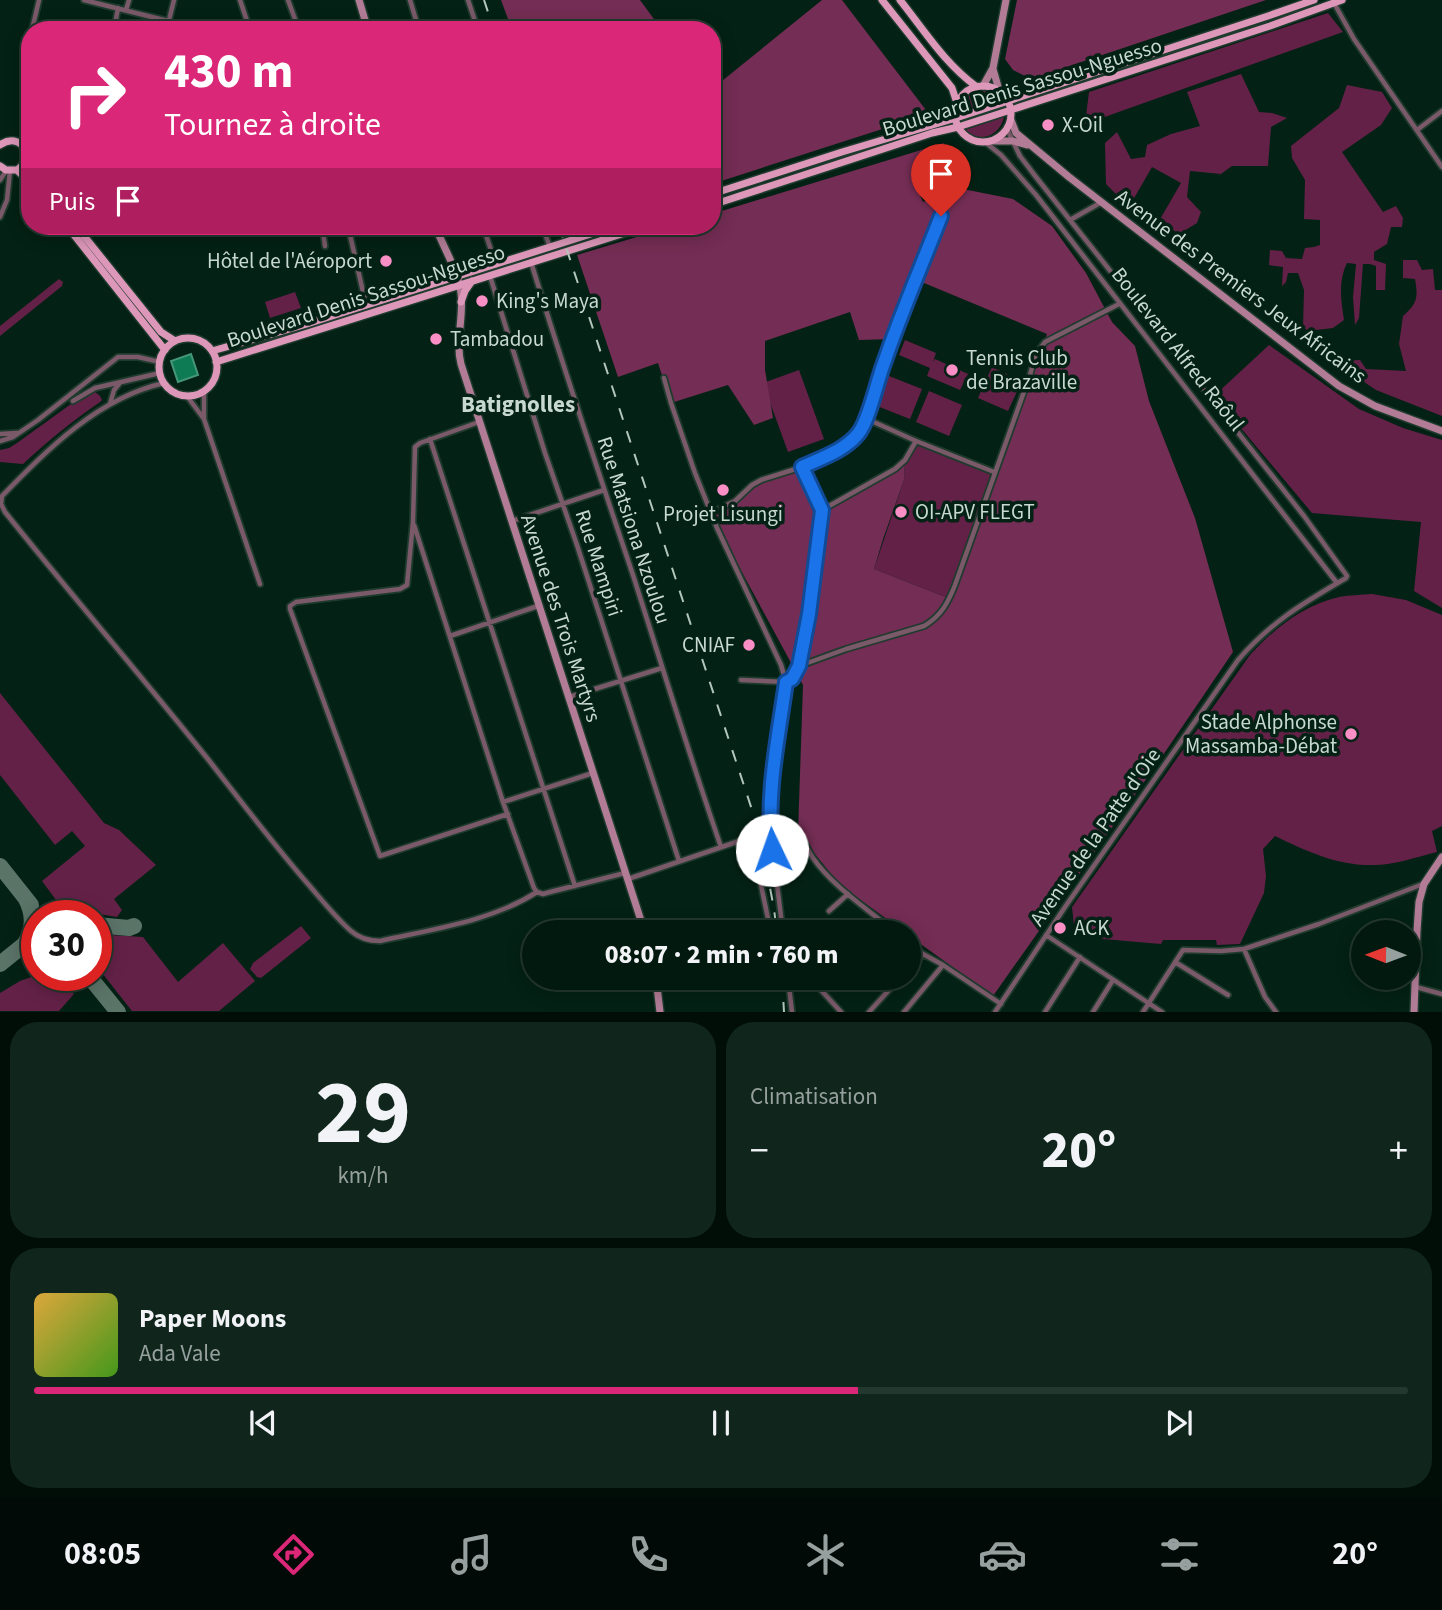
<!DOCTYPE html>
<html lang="fr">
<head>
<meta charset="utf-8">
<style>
  :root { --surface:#02190f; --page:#10261d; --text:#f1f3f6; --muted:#96a09e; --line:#23382f; --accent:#db2777 }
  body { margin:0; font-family:"Source Sans 3",sans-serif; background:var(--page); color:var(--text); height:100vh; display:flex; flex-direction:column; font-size:26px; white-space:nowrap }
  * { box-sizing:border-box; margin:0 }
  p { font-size:23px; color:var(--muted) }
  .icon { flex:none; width:38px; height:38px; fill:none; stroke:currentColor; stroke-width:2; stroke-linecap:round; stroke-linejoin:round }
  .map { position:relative; height:1012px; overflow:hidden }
  .drawer { display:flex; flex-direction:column; gap:10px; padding:10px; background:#010e08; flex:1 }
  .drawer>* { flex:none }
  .top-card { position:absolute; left:21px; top:21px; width:700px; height:214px; border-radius:28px; box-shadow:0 4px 18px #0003,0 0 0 2px var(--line); background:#db2777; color:#fff; overflow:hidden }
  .needle { width:46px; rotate:271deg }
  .tools { position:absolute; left:1351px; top:920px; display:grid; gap:14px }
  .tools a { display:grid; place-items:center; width:70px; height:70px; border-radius:50%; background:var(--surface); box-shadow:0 4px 18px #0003,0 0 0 2px var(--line); font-size:35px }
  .speed { position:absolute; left:21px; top:900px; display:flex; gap:14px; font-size:35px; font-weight:700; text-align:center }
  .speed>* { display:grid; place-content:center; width:91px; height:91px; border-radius:50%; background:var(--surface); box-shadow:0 4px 18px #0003,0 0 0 2px var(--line); line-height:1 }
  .speed .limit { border:10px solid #d22; background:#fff; color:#111 }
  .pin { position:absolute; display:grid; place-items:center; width:60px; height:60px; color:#fff; margin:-72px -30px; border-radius:50% 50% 50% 0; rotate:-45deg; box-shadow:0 0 7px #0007 }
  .pin .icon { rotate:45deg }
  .me { position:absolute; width:77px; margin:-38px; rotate:357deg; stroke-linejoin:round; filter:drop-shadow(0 0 5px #0008) }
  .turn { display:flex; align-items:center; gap:24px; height:147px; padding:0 28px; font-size:32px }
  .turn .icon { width:91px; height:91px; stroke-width:2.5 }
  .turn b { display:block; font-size:49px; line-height:60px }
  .then { display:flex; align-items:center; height:66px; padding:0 28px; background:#0003; gap:14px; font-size:26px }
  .big { font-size:52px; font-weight:800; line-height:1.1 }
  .drawer .card { flex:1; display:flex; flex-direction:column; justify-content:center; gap:10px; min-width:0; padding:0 24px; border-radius:28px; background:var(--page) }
  .drawer .dial { align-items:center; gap:0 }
  .dial b { font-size:91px; line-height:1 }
  .song { display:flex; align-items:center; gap:21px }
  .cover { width:84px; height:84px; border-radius:10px; background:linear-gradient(135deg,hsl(40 70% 55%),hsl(100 70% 35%)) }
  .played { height:7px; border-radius:4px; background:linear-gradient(90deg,var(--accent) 60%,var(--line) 60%) }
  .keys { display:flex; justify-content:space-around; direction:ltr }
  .heat { display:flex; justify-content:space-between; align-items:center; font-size:38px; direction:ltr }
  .drawer .tiles { flex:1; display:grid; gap:10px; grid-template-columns:1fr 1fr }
  .card:last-child { grid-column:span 2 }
  .trip { position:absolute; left:522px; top:920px; width:399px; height:70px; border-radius:35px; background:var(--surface); box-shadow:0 4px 18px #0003,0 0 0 2px var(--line); font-weight:800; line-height:70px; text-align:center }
  .menu { display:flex; height:112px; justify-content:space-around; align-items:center; background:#010a06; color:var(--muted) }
  .menu .icon { width:49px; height:49px }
  .menu .selected { color:var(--accent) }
  .menu b { font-size:32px; color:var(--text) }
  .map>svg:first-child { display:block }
  .green { fill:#642147 }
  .forest { fill:#742d54 }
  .water { fill:#0e7b55; stroke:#46977a; stroke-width:2 }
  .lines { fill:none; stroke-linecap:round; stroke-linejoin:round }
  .taxiway { stroke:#5b7468; stroke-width:16 }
  .street-casing { stroke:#1f3b2e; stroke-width:8 }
  .secondary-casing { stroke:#1f3b2e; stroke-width:10 }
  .primary-casing { stroke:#1f3b2e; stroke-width:10 }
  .street { stroke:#7a5969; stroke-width:4.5 }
  .secondary { stroke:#b27c96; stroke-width:7 }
  .primary { stroke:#dd98b9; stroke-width:7 }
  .rail { stroke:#b3c6bb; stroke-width:2; stroke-dasharray:12 12; stroke-linecap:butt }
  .route-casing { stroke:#114b97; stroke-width:18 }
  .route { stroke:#1a73e8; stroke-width:12 }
  .poi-dot { fill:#fa8fc6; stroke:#032114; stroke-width:2.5 }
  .labels { text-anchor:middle; stroke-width:7; stroke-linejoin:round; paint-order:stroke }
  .street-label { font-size:21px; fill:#c8d9cf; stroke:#032114 }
  .poi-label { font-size:21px; fill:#c8d9cf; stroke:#032114; text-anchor:start }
  .neighbourhood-label { font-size:23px; font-weight:bold; fill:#c8d9cf; stroke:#032114 }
</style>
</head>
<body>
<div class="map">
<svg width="1442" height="1012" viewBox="0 0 1442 1012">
  <rect width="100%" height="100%" fill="#032114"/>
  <path class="green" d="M1328,13L1343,32L1085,124L1089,92Z
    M1241,74L1259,112L1272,113L1287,118L1271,127L1268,166H1232L1221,174L1190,171L1187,197L1201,212L1197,223L1179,234L1159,221L1181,183L1152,167L1133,200L1116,194L1106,184L1105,143L1117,132L1131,159L1145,157L1147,145L1171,134L1200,126L1187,92Z
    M1347,85L1382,92L1392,108L1381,125L1342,152L1383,212L1396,206L1403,218L1402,227H1391L1387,244L1374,252V260L1386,264L1385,290H1376V266L1370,264H1363L1359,318L1355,325L1353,297L1356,264L1347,263C1338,282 1341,300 1344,320L1333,328L1308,331L1303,327L1304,290L1298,273H1288L1286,282L1282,286L1283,267L1269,265L1270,250L1282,251L1286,258L1302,259L1305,248L1314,247L1320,245V220L1304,219L1305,180L1292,158L1291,146L1339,108Z
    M979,90L992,92L998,98L959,112C959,100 968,93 979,90Z
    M1004,117C1000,136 979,144 965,130Z
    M1403,260H1417L1422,270L1433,269L1435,290H1442V416L1376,390L1333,361L1360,360L1366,369L1406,371L1399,344L1403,316C1418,303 1418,297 1415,279L1403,278Z
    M59,279L63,282L62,286L0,336V326Z
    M295,292L301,308L270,318L265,302Z
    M905,340L936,353L933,362L935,359L968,374L960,390L927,376L930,368L899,355Z
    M1269,345L1359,409L1403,428L1442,440V608L1414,591L1421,522L1312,513L1214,396Z
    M992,367L1022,381L1008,411L978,398Z
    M799,370L824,439L788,452L763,383Z
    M889,376L922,389L910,419L877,406Z
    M94,391L100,396L102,400L100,402C72,421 48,441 23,464L0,462V450L9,448L17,443L71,404Z
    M929,391L962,405L949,436L916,422Z
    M916,441L994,472L948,598L874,569L904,480L905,460Z
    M1372,594L1406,600L1442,615V826L1432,831L1437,852C1416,857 1395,865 1373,865C1338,866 1306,851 1275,836L1263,849L1266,876L1264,893L1240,944L1217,945L1216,940H1163L1161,944L1103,939L1074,926L1072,907L1250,655C1275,628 1302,606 1339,597C1349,595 1361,595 1372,594Z
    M0,693L104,823L119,830L156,865L114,899L122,910L117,917L62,908L42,881L85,846L72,831L55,845L0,775Z
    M301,926L311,938L261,978L257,977L250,969L253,963Z
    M109,935L143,937L178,982L223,943L255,981L219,1011H132L102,973L108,955Z
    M37,975H51L74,994L59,1011H0V993L20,981Z"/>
  <path class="forest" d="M501,0H640L662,30H512Z
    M822,0H842L929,114L712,184V89Z
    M1017,0H1266L1031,79L1013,70L1005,59Z
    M944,143L952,176L919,193L923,202L958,188L1013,199L1052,226L1086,273L1112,322L1135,346L1149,401L1195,518L1233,652L1161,758L993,996L908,935V933H906L840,885L798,833L803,685L717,526L712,512L727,504L752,486L802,467L822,510L905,460L904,480L883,539L874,569L948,598L1047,334L924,283L912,292L894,339L859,340L850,312L765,341V370L773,418L754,425L728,385L671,403L658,363L618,377L577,255L673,226H712V214Z"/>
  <path class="water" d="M191,354L198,375L178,382L171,361Z"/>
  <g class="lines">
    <path class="taxiway" d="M0,866L31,905
      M26,899C34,915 34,929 24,945L37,940
      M96,925L129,928L134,926
      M0,964L31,939
      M88,975L118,1012"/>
    <g class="street-casing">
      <path id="street" d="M84,0L204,30
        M240,0L250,30
        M288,0L299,30
        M410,0L419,30
        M468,0L478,30
        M1334,3L1354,39L1442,167
        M126,10L129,0
        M169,20L174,0
        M32,30L39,0
        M114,30L118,8
        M1417,130L1442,111
        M985,142L1001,155L1036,195L1337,583
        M21,144L30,130
        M0,180L6,171
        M0,217L7,200L10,171
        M1070,220L1100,203
        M322,226L325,246
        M348,226L366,305
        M483,226L496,265
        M542,226L550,247
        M531,262C563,367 598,471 633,575C662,666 690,757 721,847
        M490,276L545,453L577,545L679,861
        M664,378L671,403L695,473L717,528L781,665L786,682L774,757L770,827L783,933
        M164,383C98,398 48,449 2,496L1,504L5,512C73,597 144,679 211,763C243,804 274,845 308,884C321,899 336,918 351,931C359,938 370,941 380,941C433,929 492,921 537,892L543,894L550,892L625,873
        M204,391V418
        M187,396L204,419L260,584
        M73,401L95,388L160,373
        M110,404L114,390L119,384
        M479,422L420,443L415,447L413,522L407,585L400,589L296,602L290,606V609L380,856L508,814
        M0,434L17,433
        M430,439L575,886
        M0,441L13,437L38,420L118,357H138L160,362
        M916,441L994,472
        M822,510L895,469L905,460L916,441L867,419
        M712,512L735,501L752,485L761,480L802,467L838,450L856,436L861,430L867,419L874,390L891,341L951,191
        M512,521L604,490
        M414,525L503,802L534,888L537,892
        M450,636L538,606
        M799,666L846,649L924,626C941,616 948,603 955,585L1030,375L1036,354L1045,342L1119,304
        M741,680L786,682L792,679L799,666L809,614L822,510L810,487L802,467
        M569,697L662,668
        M503,802L593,773
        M773,850L797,838H802C806,845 809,852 813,858C833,887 869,910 896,933
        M628,879L751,837L771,933
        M829,911L848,894
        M1046,935L1162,1012
        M908,942L923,954L943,965L1001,1004
        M1244,949L1265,997L1276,1012
        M1175,962L1228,995
        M908,970L923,954
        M788,978L792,1012
        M810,978L841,1012
        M874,978L888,991
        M1416,987L1442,994
        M869,1012L900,978
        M904,1012L943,965
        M995,1012L1065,907L1238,660C1272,621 1302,604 1346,578L1347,576L1304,516L1036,177L1020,156L1007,129
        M1045,1012L1080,957
        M1093,1012L1113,980
        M1143,1012L1183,950L1221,951L1244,949L1319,924L1423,884"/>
    </g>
    <g class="secondary-casing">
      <path id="secondary" d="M359,0L368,30
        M993,69L999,90
        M983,86L993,68L1006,0
        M1011,120L1016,133L1069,177L1339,386L1375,406L1442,431
        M992,141H1013L1027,145
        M435,226C443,246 458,271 461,293C464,317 455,340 461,364L645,933
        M656,978L660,1012
        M1414,1012L1417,931L1419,902L1424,884L1442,857"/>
    </g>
    <g class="primary-casing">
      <path id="primary" d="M882,0L952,88L957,103
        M900,0C924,30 945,64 977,87
        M955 114a28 28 0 1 1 56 0a28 28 0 1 1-56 0Z
        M0,145C20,131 37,156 17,170H6L0,166
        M17,170L30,183
        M712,194L842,152L956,118L1268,16L1314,0
        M712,205L932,133L958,127L1270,26L1342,0
        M67,226L165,350
        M76,226L161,332L175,341
        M461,302L465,291L472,281
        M159 367a29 29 0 1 1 58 0a29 29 0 1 1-58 0Z
        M212,351L307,324L616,226
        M216,362L647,226"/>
    </g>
    <use href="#street" class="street"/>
    <use href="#secondary" class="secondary"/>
    <use href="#primary" class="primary"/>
    <path class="rail" d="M484,0L494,30
      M559,226L760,834L774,909L777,933
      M782,978L784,1012"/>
  </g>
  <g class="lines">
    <g class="route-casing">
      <path id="route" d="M772,850C766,793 778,739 786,682L792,679L799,666L809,614L822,510L802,467C821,458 844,451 858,434C869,421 877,381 884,363C901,313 922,265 941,216"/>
    </g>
    <use href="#route" class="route"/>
  </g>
  <g class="poi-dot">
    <circle cx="1048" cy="125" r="7"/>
    <circle cx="386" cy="261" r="7"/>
    <circle cx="482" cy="301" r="7"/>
    <circle cx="436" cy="339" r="7"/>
    <circle cx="952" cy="370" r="7"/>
    <circle cx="723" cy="490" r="7"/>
    <circle cx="901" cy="512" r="7"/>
    <circle cx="749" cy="645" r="7"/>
    <circle cx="1351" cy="734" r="7"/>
    <circle cx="1060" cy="928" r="7"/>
  </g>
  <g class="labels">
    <g class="street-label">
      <text transform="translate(1022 87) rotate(-17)" y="7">Boulevard Denis Sassou-Nguesso</text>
      <text transform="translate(1241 286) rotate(37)" y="7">Avenue des Premiers Jeux Africains</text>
      <text transform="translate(366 296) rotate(-18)" y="7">Boulevard Denis Sassou-Nguesso</text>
      <text transform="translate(1178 349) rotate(52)" y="7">Boulevard Alfred Raôul</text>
      <text transform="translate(634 530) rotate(72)" y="7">Rue Matsiona Nzoulou</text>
      <text transform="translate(599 563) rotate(72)" y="7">Rue Mampiri</text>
      <text transform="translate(561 618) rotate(72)" y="7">Avenue des Trois Martyrs</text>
      <text transform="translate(1095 837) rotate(-55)" y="7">Avenue de la Patte d'Oie</text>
    </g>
    <g class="poi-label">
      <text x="1062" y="132">X-Oil</text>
      <text x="372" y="268" text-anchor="end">Hôtel de l'Aéroport</text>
      <text x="496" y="308">King's Maya</text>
      <text x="450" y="346">Tambadou</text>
      <text x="966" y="365">Tennis Club<tspan x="966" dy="24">de Brazaville</tspan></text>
      <text x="915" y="519">OI-APV FLEGT</text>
      <text x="723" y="521" text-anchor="middle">Projet Lisungi</text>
      <text x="735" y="652" text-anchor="end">CNIAF</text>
      <text x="1337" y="729" text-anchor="end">Stade Alphonse<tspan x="1337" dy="24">Massamba-Débat</tspan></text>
      <text x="1074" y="935">ACK</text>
    </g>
    <g class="neighbourhood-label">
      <text x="518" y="412">Batignolles</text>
    </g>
  </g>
</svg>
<div class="tools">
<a><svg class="needle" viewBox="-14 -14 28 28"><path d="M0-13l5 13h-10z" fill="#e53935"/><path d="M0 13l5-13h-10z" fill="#96a09e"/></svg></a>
</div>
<div class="speed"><div class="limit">30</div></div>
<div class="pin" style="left:941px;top:216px;background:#d93025"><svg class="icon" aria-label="arrive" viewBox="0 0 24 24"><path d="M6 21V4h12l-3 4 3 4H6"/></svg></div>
<svg class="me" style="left:772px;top:850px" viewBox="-20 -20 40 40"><circle r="19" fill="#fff"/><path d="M0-13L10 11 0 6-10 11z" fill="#1a73e8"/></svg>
<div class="trip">08:07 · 2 min · 760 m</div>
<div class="top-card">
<div class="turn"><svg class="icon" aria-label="right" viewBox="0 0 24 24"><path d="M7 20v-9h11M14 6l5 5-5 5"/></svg><div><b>430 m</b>Tournez à droite</div></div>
<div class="then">Puis<svg class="icon" aria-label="arrive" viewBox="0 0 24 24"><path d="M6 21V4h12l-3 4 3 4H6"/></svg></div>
</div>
</div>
<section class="drawer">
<div class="tiles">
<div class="card dial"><b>29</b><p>km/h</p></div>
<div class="card"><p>Climatisation</p>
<div class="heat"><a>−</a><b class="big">20°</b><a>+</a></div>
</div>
<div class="card">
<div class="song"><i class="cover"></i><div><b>Paper Moons</b><p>Ada Vale</p></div></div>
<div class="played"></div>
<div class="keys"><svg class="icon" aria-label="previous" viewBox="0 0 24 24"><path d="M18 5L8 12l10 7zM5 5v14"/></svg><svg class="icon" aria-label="pause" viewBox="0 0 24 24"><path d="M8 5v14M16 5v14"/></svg><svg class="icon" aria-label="next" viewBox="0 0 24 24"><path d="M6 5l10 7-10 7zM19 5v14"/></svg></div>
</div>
</div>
</section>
<nav class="menu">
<b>08:05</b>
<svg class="icon selected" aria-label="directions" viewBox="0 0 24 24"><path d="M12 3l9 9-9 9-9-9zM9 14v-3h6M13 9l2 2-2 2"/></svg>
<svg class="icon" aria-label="music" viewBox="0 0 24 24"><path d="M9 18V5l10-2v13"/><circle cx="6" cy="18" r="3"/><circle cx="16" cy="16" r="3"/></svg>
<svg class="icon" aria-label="phone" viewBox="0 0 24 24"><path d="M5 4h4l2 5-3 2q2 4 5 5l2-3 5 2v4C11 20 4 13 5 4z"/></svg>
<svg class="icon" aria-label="climate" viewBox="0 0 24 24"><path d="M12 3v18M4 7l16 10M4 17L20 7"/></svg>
<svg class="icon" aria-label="car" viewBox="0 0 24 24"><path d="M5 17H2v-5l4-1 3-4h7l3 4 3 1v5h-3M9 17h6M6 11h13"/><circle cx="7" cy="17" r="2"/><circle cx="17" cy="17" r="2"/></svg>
<svg class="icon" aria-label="filters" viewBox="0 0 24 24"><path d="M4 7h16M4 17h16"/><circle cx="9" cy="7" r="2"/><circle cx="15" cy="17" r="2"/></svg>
<b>20°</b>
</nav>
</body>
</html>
